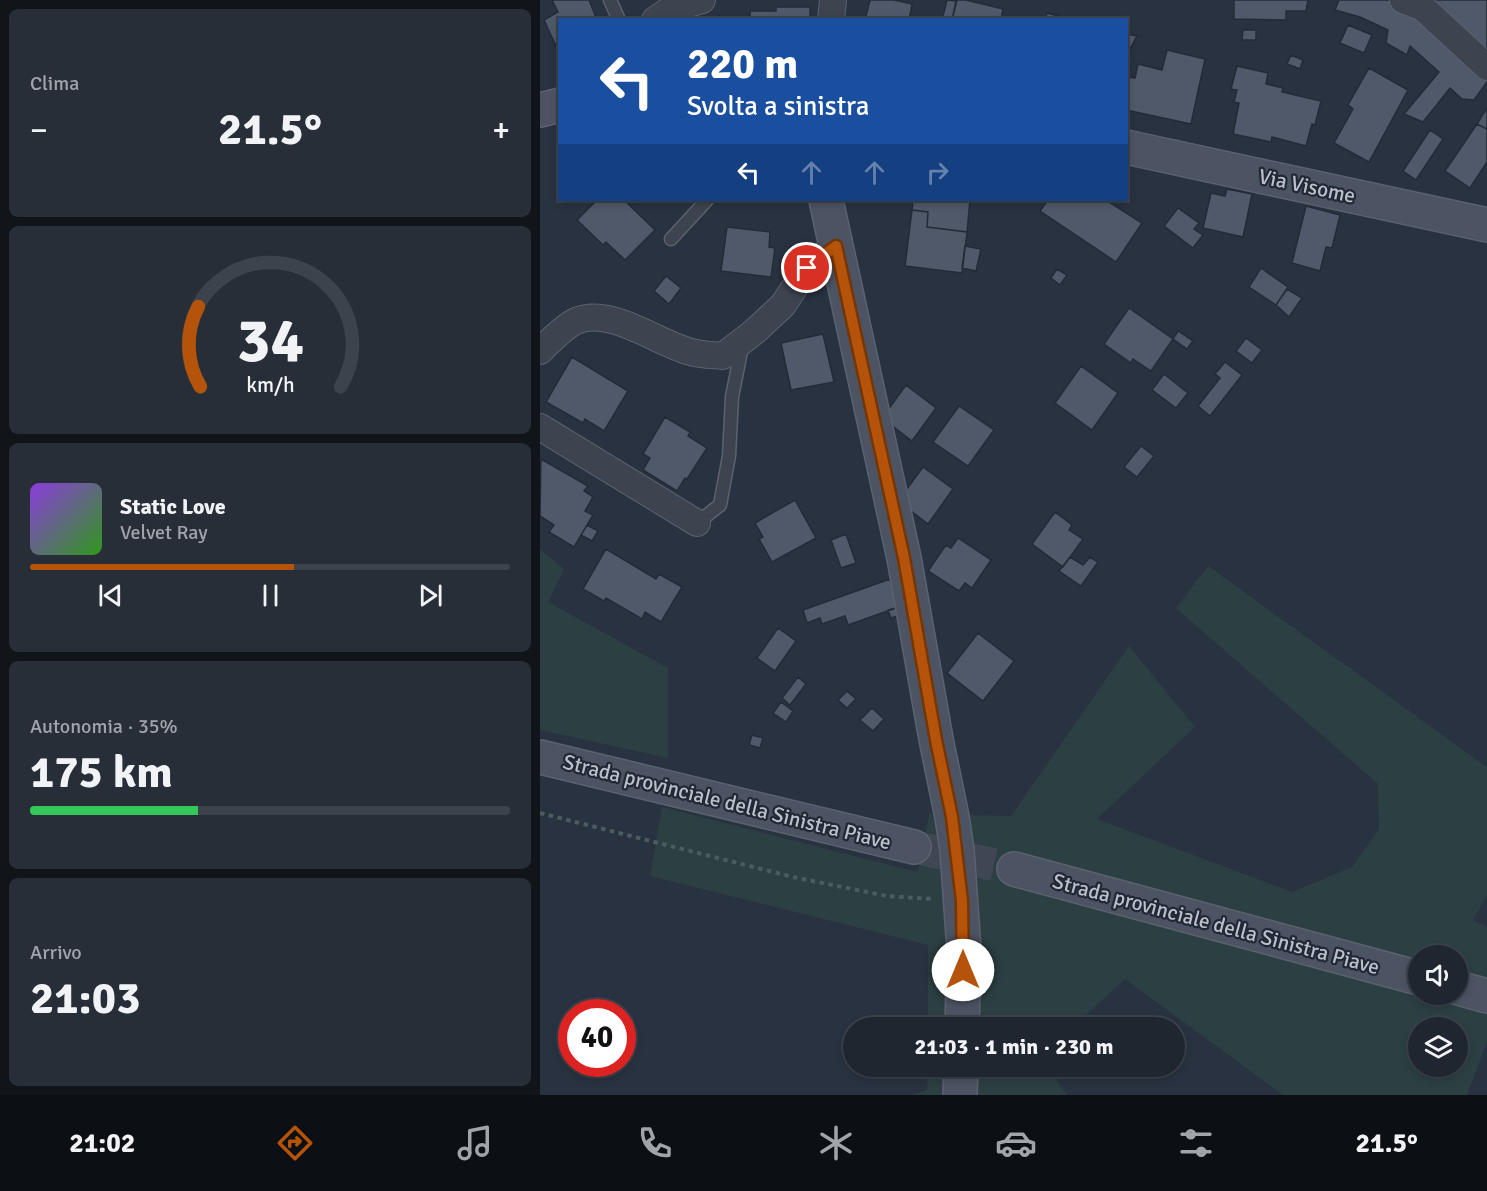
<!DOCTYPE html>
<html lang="it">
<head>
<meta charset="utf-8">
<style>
  :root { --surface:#1f2630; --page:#272e38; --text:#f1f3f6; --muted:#a1a5ab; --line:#3c434c; --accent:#b45309 }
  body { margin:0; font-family:Signika,sans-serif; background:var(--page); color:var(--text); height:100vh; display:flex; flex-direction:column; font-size:22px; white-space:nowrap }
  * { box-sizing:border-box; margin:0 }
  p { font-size:20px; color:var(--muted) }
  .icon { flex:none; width:33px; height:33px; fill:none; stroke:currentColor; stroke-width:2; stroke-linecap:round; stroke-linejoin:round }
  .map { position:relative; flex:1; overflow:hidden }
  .side { display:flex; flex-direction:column; gap:9px; padding:9px; background:#11151a; width:540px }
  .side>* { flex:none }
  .hud { position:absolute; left:18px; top:18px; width:570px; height:183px; border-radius:0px; box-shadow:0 3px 9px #0003,0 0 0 2px var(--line); background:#1a4fa0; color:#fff; overflow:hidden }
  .tools { position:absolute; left:868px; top:945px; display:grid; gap:12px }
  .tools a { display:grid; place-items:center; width:60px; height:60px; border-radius:50%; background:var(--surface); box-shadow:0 3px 9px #0003,0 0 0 2px var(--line); font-size:30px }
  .speed { position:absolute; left:18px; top:999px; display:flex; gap:12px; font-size:30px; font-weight:700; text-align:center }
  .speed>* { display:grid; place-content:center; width:78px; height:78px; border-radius:50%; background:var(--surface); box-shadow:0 3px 9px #0003,0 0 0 2px var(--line); line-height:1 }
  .speed .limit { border:9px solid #d22; background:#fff; color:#111 }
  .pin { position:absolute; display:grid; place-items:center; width:51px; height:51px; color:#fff; margin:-26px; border:3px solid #fff; border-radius:50%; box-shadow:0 2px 6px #0007 }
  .me { position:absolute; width:66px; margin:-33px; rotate:0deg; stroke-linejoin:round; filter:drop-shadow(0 0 4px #0008) }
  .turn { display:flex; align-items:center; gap:21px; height:126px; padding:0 30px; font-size:27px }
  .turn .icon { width:78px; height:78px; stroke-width:2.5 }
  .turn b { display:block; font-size:42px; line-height:51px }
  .lanes { display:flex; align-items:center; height:57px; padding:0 30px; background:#0003; justify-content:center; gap:30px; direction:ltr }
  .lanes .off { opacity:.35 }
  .big { font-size:45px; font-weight:700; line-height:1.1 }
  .side .tile { flex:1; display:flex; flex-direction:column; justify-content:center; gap:9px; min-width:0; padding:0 21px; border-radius:9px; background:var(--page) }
  .side .dial { align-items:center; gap:0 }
  .dial svg { height:156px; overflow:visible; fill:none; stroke:var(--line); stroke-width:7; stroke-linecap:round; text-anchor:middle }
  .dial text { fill:var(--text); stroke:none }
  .song { display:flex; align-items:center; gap:18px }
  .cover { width:72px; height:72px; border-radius:9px; background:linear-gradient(135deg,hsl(270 70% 55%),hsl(110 70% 35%)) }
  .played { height:6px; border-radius:3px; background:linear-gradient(90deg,var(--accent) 55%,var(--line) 55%) }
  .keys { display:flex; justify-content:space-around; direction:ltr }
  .heat { display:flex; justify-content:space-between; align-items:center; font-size:33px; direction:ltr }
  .charge { height:9px; border-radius:4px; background:linear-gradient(90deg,#34c759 35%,var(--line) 0) }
  .trip { position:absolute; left:303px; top:1017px; width:342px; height:60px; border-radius:30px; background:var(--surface); box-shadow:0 3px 9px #0003,0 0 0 2px var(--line); font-weight:700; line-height:60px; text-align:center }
  .tabs { display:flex; height:96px; justify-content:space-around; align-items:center; background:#0c0f13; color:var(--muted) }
  .tabs .icon { width:42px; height:42px }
  .tabs .on { color:var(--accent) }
  .tabs b { font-size:27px; color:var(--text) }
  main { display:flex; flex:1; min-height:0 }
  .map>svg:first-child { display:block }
  .green { fill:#2c3f42; fill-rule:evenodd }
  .building { fill:#505969; stroke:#242b38; stroke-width:1.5 }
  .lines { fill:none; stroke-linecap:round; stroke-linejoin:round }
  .secondary-tunnel { stroke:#3f4755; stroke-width:33; stroke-dasharray:33 16; stroke-linecap:butt }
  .lane-casing { stroke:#5b626e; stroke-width:15 }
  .street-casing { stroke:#5b626e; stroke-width:28 }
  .secondary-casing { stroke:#5b626e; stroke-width:36 }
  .path { stroke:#4b5c60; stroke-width:4; stroke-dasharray:4.5 4.5; stroke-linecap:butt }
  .lane { stroke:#3d4450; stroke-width:12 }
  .street { stroke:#3d4450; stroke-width:26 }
  .secondary { stroke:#4c5363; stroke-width:33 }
  .route-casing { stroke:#753606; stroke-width:15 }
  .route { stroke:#b45309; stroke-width:10 }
  .labels { text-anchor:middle; stroke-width:4.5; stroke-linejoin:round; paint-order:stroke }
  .street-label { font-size:21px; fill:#babfca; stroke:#222936 }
</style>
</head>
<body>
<main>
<section class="side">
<div class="tile"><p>Clima</p>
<div class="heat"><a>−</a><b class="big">21.5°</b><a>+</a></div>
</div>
<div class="tile dial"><svg viewBox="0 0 100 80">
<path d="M14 69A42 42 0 1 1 86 69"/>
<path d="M14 69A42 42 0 0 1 13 28" stroke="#b45309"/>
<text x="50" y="56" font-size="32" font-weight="700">34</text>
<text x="50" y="72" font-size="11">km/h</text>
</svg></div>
<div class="tile">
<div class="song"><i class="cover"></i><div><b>Static Love</b><p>Velvet Ray</p></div></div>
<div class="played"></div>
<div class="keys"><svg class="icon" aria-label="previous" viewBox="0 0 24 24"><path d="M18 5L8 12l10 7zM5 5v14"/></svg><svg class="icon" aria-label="pause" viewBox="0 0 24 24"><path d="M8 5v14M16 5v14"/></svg><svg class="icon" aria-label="next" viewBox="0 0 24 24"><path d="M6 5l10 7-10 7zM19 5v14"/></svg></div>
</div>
<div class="tile"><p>Autonomia · 35%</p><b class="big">175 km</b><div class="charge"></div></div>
<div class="tile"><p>Arrivo</p><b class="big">21:03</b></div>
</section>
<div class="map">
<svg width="947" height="1095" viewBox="0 0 947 1095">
  <rect width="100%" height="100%" fill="#293240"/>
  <path class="green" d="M0,549L24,569L8,602L128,668V758L0,730Z
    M668,566L947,767V896L933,920L947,927V1042L927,1095H743L585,979L533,1027H388V945L110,876L122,807L378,872L389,814L471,816L589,646L655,727L557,819L752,892L812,867L839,829L838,784L636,608ZM879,956H918V994H879ZM879,1028H918V1066H879Z
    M388,1066L508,1067L527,1095H372L387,1090Z"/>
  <path class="building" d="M12,0H49L57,20H20V46L17,48L4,20L18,12Z
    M330,0H354L372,4L369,20H325Z
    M407,0L416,1L412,20H402Z
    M417,0H426L463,9L461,20H412Z
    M694,0H768L766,11H746V20L694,19Z
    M799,0H853L947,75V82L934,100L922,99L910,88L883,122L864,114L899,72L870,46L867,55L846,43L848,30L820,17L795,10Z
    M893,0H947V62Z
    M236,7H270V20H210V11H236Z
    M507,13L529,19L528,20H505Z
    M808,25L832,35L824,53L800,43Z
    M703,30H716V40H702Z
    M586,34L597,36L586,56Z
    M627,50L665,59L651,124L586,110V94L590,77L595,78L598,64L622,70Z
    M751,55L763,60L760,69L747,64Z
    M697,66L728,73L726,84L743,88L742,92L781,101L775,125L772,124L766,146L732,137L731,142L693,134L699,103L694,102L697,90L691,89Z
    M829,68L868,90L829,162L794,143L813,109L808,105Z
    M947,108V129L937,124Z
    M937,124L947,129V162L930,188L905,171Z
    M890,130L903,139L876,180L863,171Z
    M687,189L712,194L703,237L663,228L671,193L685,196Z
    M57,200H84L115,230L85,260L66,242L63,245L37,220Z
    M373,200H430L427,232L387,227L388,212L372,210Z
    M508,200H566L602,223L576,262L500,211Z
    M766,206L800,215L792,248L786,247L780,271L752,263Z
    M638,208L659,223L654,229L663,235L653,248L624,226Z
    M372,210L388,212L387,227L427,232L422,273L365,266Z
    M187,227L230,232L229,247L235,248L231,277L181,271Z
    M425,246L441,249L436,271L422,268Z
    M721,268L748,287L736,305L709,287Z
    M517,269L527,275L520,285L511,278Z
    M126,276L141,288L129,304L114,291Z
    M747,289L762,298L749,317L736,305Z
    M589,308L633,339L611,371L593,359L591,363L564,344Z
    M638,331L653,341L647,349L633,339Z
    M283,334L294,382L251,390L241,343Z
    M706,338L722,350L712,363L696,351Z
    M32,357L88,391L64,431L45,419L43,423L6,402Z
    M685,362L702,375L670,416L658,406L680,378L675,374Z
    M541,366L578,393L552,430L515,403Z
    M624,374L648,393L636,408L612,390Z
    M366,385L396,408L372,441L342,418Z
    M419,406L454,430L428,466L393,442Z
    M125,417L150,432L148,436L167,448L147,479L145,478L137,491L103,470L110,458L103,454Z
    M601,446L614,456L597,477L584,467Z
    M1,459L48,486L44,491L53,497L45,511L53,515L34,547L9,532L14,525L0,516Z
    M383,467L413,489L388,524L358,501Z
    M255,500L276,538L232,562L219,539L223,537L215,523Z
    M515,512L532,525L529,530L543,539L523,567L492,544Z
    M47,525L58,531L52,541L41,535Z
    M306,534L316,563L301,568L291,540Z
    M418,538L451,560L432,588L425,583L419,591L388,571L406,545L411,548Z
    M66,549L116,579L119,574L142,587L121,622L105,612L102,619L66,598L64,601L43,589Z
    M530,557L543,565L550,557L558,562L541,586L519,571Z
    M350,579L359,607L308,625L305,616L282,624L280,618L267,623L263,610Z
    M359,607L361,615L351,618L348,610Z
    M238,628L256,641L235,671L217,658Z
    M438,633L474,661L443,701L407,673Z
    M258,677L266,684L250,705L242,698Z
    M307,691L316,699L307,708L298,700Z
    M241,702L253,711L246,722L233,713Z
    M332,708L344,719L333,731L320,720Z
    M212,735L223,738L220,748L209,745Z"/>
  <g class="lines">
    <path class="secondary-tunnel" d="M374,847L474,869"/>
    <g class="lane-casing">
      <path id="lane" d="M70,0L79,20
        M131,239L167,200
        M157,523L180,505L189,456L192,397L202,346"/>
    </g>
    <g class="street-casing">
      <path id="street" d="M863,0L883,8L947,67
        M115,20L131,9L162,0
        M291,20L293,0
        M0,351C9,342 25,326 36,321C70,306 117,343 151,352C161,355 173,355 183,356L214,332L243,305L267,268L296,246
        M0,427L157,523"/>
    </g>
    <g class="secondary-casing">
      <path id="secondary" d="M0,110L20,105
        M586,147L947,225
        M286,200L364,558L396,739L412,817L417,850L424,950L422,1028
        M0,757L374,847
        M474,869L879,978
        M918,988L947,996
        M420,1095L421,1066"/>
    </g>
    <path class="path" d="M0,813L253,877L347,896L394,899"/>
    <use href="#lane" class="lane"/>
    <use href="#street" class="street"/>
    <use href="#secondary" class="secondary"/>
  </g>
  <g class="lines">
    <g class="route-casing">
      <path id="route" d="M267,268L296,246L364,558L396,740L412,817L422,901L423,970"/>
    </g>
    <use href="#route" class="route"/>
  </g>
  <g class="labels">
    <g class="street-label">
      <text transform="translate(767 186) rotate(12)" y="7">Via Visome</text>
      <text transform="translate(187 802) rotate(14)" y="7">Strada provinciale della Sinistra Piave</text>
      <text transform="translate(676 924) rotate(15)" y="7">Strada provinciale della Sinistra Piave</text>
    </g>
  </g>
</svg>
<div class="tools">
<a><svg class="icon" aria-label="sound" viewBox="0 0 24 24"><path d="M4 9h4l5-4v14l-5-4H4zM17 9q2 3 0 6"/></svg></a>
<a><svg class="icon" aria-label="layers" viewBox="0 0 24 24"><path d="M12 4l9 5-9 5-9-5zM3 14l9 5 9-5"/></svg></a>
</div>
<div class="speed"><div class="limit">40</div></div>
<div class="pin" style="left:267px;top:268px;background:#d93025"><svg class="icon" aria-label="arrive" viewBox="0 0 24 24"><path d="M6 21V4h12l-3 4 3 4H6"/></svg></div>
<svg class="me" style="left:423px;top:970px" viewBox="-20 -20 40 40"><circle r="19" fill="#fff"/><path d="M0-13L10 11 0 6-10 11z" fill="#b45309"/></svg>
<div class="trip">21:03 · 1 min · 230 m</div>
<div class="hud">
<div class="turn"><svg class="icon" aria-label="left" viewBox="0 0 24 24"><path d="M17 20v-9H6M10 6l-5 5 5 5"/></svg><div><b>220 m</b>Svolta a sinistra</div></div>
<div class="lanes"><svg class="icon" aria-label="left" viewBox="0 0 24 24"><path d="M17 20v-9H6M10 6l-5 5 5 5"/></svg><svg class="icon off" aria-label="ahead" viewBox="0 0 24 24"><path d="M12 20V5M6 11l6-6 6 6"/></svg><svg class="icon off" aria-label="ahead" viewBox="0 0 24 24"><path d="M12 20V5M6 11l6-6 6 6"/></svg><svg class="icon off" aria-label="right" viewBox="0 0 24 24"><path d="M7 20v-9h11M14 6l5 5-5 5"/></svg></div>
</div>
</div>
</main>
<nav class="tabs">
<b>21:02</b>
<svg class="icon on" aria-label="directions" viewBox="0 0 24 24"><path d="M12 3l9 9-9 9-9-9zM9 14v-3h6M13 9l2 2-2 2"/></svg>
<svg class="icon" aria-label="music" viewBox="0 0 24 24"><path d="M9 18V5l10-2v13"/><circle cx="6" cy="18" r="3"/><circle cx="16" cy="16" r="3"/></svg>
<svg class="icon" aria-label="phone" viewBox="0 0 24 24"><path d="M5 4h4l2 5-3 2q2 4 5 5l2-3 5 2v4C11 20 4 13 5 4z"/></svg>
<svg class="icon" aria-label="climate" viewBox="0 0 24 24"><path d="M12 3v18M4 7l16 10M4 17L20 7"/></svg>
<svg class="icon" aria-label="car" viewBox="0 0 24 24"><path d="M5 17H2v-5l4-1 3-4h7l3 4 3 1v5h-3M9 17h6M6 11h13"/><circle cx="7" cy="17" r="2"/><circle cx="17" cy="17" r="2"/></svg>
<svg class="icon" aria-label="filters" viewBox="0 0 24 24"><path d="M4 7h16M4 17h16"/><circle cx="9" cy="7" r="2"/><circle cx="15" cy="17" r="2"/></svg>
<b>21.5°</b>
</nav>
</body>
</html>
